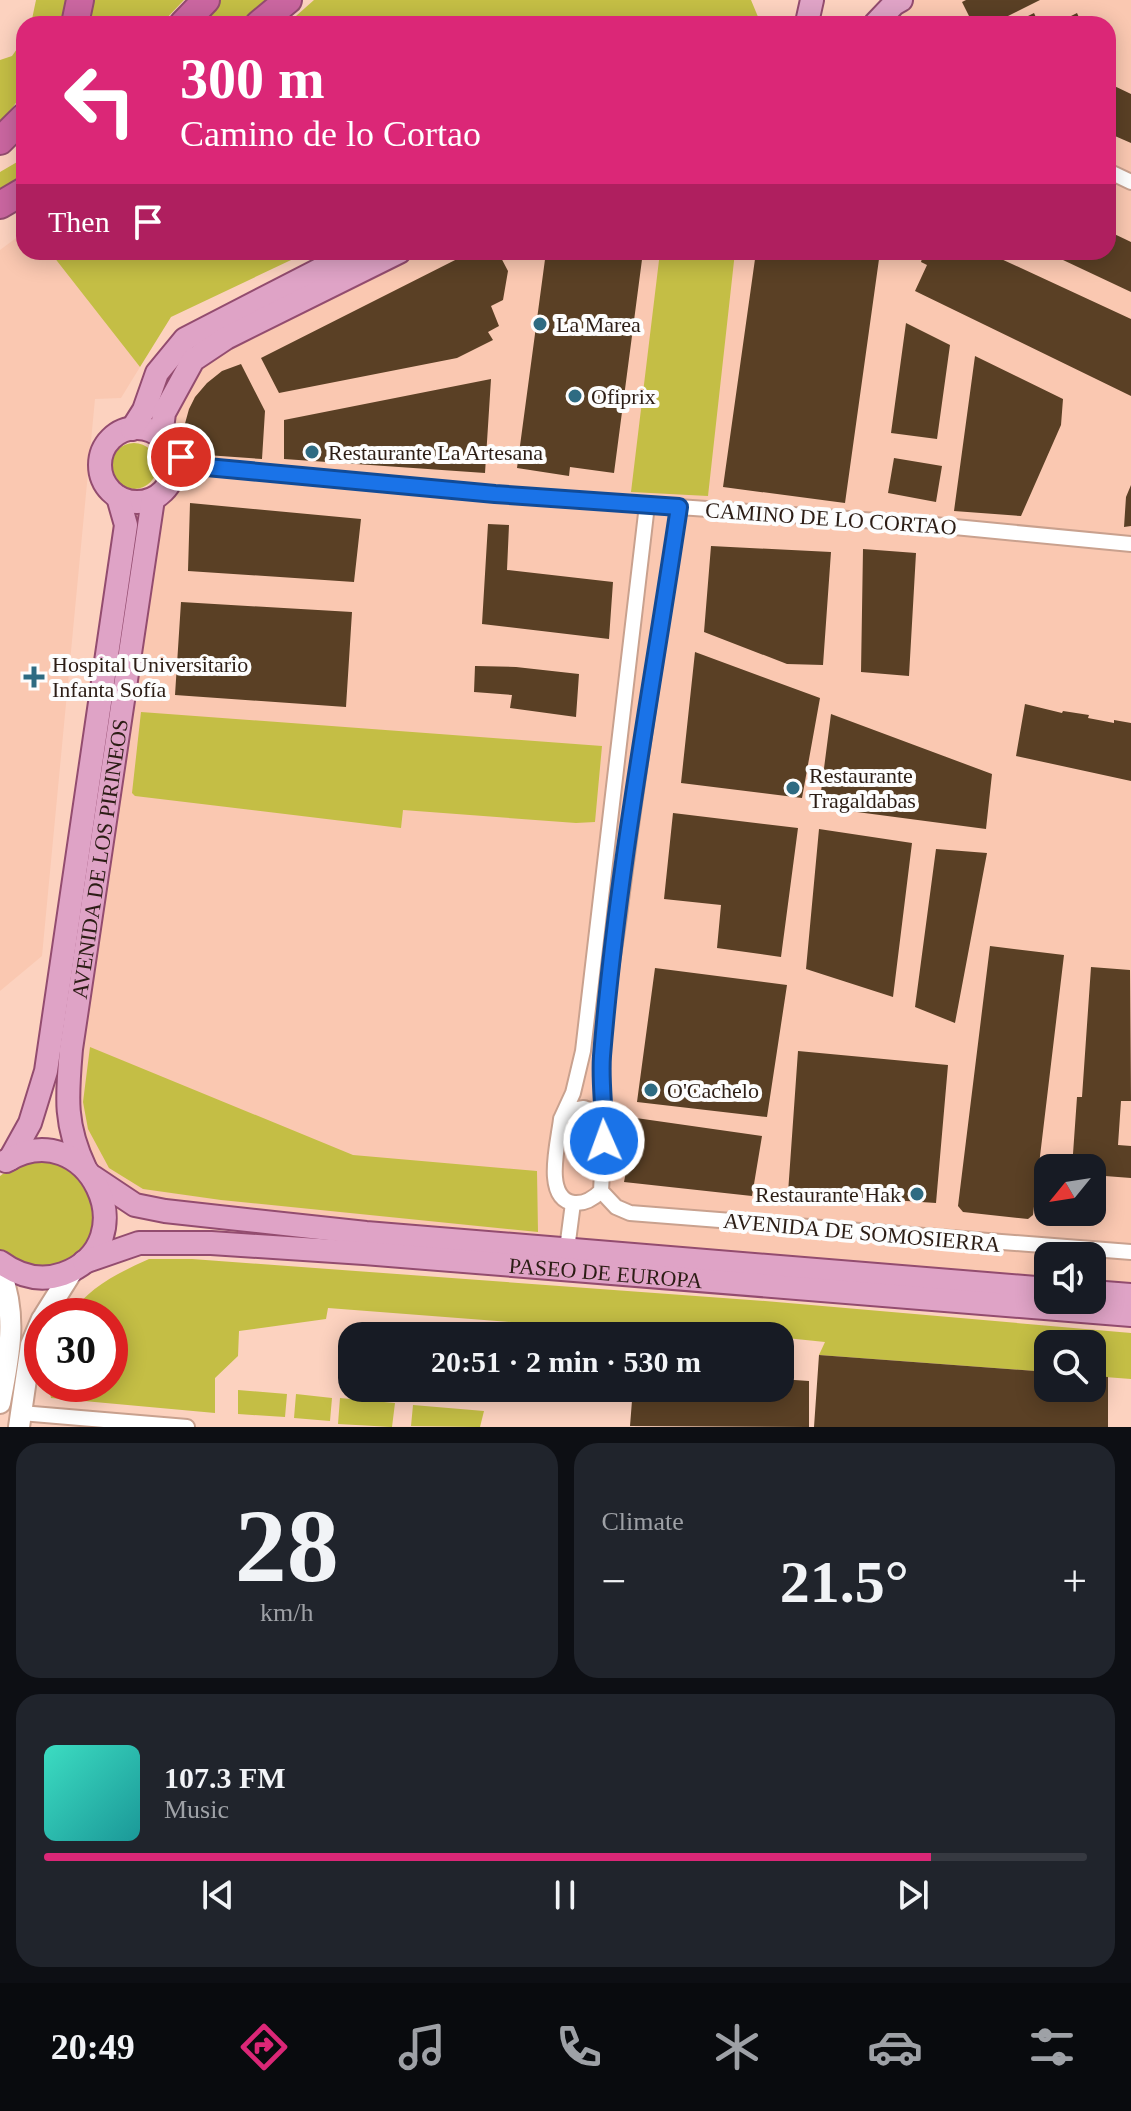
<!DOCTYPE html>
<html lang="en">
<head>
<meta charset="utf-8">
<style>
  :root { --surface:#171b24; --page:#20242c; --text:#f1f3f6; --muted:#9ea1a6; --line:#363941; --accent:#db2777 }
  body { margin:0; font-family:Georgia,serif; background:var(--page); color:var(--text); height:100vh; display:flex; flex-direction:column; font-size:30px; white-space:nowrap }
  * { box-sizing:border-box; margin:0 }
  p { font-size:26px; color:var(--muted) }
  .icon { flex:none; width:44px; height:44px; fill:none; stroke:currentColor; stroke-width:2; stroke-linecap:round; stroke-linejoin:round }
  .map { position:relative; height:1427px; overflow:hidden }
  .sheet { display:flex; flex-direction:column; gap:16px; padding:16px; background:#0d0f14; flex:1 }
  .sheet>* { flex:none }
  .hud { position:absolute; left:16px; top:16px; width:1100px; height:244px; border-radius:24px; box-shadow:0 4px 20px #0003; background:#db2777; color:#fff; overflow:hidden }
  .needle { width:52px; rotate:240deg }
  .tools { position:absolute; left:1034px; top:1154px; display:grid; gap:16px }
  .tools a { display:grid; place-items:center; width:72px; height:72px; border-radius:16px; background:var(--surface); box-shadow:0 4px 20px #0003; font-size:40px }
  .speed { position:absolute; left:24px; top:1298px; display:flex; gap:16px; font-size:40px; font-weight:700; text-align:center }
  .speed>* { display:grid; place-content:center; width:104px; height:104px; border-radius:50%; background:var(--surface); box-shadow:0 4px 20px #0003; line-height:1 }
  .speed .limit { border:12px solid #d22; background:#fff; color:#111 }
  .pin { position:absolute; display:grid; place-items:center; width:68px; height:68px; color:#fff; margin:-34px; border:4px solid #fff; border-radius:50%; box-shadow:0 2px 8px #0007 }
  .me { position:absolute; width:88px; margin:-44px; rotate:358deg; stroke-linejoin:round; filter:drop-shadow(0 0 6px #0008) }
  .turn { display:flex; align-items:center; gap:28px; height:168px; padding:0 32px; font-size:36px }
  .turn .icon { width:104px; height:104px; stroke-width:2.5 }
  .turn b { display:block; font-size:56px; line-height:68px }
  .then { display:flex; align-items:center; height:76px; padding:0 32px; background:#0003; gap:16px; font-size:30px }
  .big { font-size:60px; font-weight:700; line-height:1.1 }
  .sheet .card { flex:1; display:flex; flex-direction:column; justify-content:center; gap:12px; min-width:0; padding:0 28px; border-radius:24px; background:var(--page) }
  .sheet .dial { align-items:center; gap:0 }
  .dial b { font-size:104px; line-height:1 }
  .song { display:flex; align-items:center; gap:24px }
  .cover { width:96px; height:96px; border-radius:12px; background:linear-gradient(135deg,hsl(170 70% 55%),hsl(180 70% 35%)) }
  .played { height:8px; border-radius:4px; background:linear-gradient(90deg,var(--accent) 85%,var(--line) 85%) }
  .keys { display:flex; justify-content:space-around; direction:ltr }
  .heat { display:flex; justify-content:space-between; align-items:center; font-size:44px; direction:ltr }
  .sheet .tiles { flex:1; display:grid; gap:16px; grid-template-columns:1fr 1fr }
  .card:last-child { grid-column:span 2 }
  .trip { position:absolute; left:338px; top:1322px; width:456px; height:80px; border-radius:24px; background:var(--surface); box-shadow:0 4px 20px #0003; font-weight:700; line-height:80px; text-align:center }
  .menu { display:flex; height:128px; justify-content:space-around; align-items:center; background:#090b0e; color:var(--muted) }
  .menu .icon { width:56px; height:56px }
  .menu .selected { color:var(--accent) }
  .menu b { font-size:36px; color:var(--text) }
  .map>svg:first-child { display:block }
  .built { fill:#fac8b1; fill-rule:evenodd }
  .green { fill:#c4be45 }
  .building { fill:#5a4025 }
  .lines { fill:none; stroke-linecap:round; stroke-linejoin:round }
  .street-casing { stroke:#c9a18e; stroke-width:18 }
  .secondary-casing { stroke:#c9a18e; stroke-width:24 }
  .primary-casing { stroke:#934c6f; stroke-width:26 }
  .highway-casing { stroke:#934c6f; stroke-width:30 }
  .street { stroke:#fff; stroke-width:14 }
  .secondary { stroke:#fff; stroke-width:20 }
  .primary { stroke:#dfa3c6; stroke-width:22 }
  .highway { stroke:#ca66a0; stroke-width:26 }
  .route-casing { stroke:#114b97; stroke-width:20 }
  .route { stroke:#1a73e8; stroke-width:14 }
  .poi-dot { fill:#2e6b82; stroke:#fdfdfd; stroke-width:3 }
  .labels { text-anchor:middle; stroke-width:8; stroke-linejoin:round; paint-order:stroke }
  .poi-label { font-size:22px; fill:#2c1d15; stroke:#fdfdfd; text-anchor:start }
  .street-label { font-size:22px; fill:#2c1d15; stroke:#fdfdfd }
</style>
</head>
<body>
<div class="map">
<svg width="1131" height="1427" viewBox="0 0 1131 1427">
  <rect width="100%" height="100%" fill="#fcd2bf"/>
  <path class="built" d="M901,0H1131V1295L1092,1292V1256H1048V1289L165,1211L93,1177L68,1125L153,499L168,485L174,464L164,413L193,360L399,252H1108V24H875ZM1048,1168H1092V1212H1048Z
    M24,232V252H50L140,367L121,398L95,399L42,956L0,991V250Z"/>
  <path class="green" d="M36,0H68L60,24H31Z
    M92,0H184L161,24H83Z
    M219,0H268L241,24H197Z
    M314,0H751L761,24H287Z
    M24,39C24,81 32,90 0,121V60L12,56Z
    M24,158V179L0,194V172Z
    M50,252H308L171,317L140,367Z
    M660,252H735L708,496L631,492Z
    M111 466a23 23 0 1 1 46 0a23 23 0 1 1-46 0Z
    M141,712L602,746L595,822L576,823L403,810L401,828L135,796L132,793Z
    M90,1047L353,1155L537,1171L538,1232L221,1200L143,1189L109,1168L88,1129L83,1102Z
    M50,1160C60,1165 76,1171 83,1179C108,1213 87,1276 39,1269C33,1268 27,1265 21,1263C12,1260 7,1258 0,1251V1176L15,1165Z
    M149,1259H192L765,1301L1131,1333V1379L1092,1376V1344H1048V1372L819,1355L825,1342L649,1324L627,1331L328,1308L326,1319L239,1331L238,1356L215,1378V1413L51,1398L48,1384H110V1316H69C89,1287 118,1273 149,1259Z
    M238,1390L287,1394L285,1417L238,1414Z
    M296,1394L332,1398L330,1421L294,1418Z
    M340,1398L395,1403L392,1427L338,1424Z
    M413,1405L484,1411L480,1427L411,1426Z"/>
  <path class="building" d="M966,0H1040L1004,18L1007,24H973L962,2Z
    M1034,13L1039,24H1012Z
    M1077,13L1082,24H1055Z
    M1108,83L1131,94V143L1108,133Z
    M1108,231L1131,242V292L1046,252H1108Z
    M471,252H498L508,271L503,300L491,306L499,326L488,332L493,340L457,358L279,393L261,358Z
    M546,252H643L614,473L570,467L569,476L517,468Z
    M756,252H880L845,503L723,487Z
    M924,252H986L1131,319V396L915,291L927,265L921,262Z
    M906,323L950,345L937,439L891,433Z
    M975,356L1063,399L1061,425L1021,516L954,511Z
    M241,364L265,411L262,459L192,454L184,449L181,438L189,409L195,397L207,383L222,371Z
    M491,379L485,473L284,459V420Z
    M894,458L942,466L936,502L888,493Z
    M1131,485V526L1124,527L1126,497Z
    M190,503L361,519L354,582L188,571Z
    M488,524L509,525L507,570L613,582L609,639L482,624Z
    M711,546L831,552L823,665L787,664L704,632Z
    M863,549L916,553L909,676L861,672Z
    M181,602L352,612L346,707L175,695Z
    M695,652L820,698L802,798L681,783Z
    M475,666L516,667L579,674L576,717L510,708L512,695L474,692Z
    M1025,704L1062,713L1063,711L1089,715L1088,718L1114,723V720L1131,723V781L1016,756Z
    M831,714L992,774L986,829L819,807Z
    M673,813L798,828L781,957L717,948L721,905L664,899Z
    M819,829L912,843L893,997L806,969Z
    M936,849L987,853L955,1023L915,1007Z
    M990,946L1064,955L1033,1215L1028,1219L963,1212L958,1206Z
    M1091,967L1130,970L1131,1101H1121L1118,1145L1131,1146V1178L1092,1175V1168H1072L1077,1097H1082Z
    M655,968L787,985L767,1117L637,1102Z
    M798,1051L948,1065L936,1203L788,1193Z
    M636,1118L762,1136L752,1196L624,1182Z
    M819,1355L1048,1372V1388H1092V1376L1108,1377V1427H814Z
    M780,1379L809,1381V1427L630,1426L633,1388H780Z"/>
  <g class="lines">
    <g class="street-casing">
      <path id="street" d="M1108,171L1131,182
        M169,447L196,466L495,494L934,525L1131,544
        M168,485L196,466
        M584,1108L605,1116L601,1191C593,1199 585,1204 574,1203C542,1199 559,1140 561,1119L572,1110Z
        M605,1116C595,1050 610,981 619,916C636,779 658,643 679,507
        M561,1119L573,1093L583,1051L647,505
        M601,1191L616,1207L630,1213L1131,1252
        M567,1249L573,1203
        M21,1413L187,1427"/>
    </g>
    <g class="secondary-casing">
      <path id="secondary" d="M0,1271C18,1315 9,1357 0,1403
        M44,1316L73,1270
        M19,1427L31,1345L42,1319"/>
    </g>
    <g class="primary-casing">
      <g id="primary">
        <path d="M810,24L808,18L812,0"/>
        <path d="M875,24L894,4L901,0"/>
        <circle cx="137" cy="465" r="37"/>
        <path d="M132,429L144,410L157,373L185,339L354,252"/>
        <path d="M161,437L164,413L193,360L226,338L399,252"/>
        <path d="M10,1159L30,1123L46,1071L126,525L118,497"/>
        <path id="s1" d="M85,1168C64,1124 67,1096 71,1049L153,499"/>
        <path d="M93,1177L135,1205L165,1211L366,1233L1048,1289"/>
        <path d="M0,1262C19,1276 40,1282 63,1274C149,1243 88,1112 6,1161"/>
        <path id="s2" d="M84,1262L139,1243H211L364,1253L1131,1315"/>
        <path d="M1092,1292L1131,1295"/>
      </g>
    </g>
    <g class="highway-casing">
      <path id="highway" d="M75,24L80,0
        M183,24L206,0
        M259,24L288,0
        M0,141L24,117
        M0,205L24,191"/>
    </g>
    <use href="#street" class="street"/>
    <use href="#secondary" class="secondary"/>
    <use href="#primary" class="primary"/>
    <use href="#highway" class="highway"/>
  </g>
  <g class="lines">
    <g class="route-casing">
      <path id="route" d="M181,457L196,466L495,494L679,507C652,689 617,872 602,1056C600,1084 605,1112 604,1141"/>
    </g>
    <use href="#route" class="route"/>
  </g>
  <g class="poi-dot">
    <circle cx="540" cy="324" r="8"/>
    <circle cx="575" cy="396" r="8"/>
    <circle cx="312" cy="452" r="8"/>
    <path d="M30 665h8v8h8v8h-8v8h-8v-8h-8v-8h8z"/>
    <circle cx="793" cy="788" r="8"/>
    <circle cx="651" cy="1090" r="8"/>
    <circle cx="917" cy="1194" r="8"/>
  </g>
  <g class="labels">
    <g class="poi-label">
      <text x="556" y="332">La Marea</text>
      <text x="591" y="404">Ofiprix</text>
      <text x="328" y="460">Restaurante La Artesana</text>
      <text x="52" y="672">Hospital Universitario<tspan x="52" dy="25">Infanta Sofía</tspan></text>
      <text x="809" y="783">Restaurante<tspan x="809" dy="25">Tragaldabas</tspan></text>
      <text x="667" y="1098">O'Cachelo</text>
      <text x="901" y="1202" text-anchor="end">Restaurante Hak</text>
    </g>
    <g class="street-label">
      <text transform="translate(831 518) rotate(4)" y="8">CAMINO DE LO CORTAO</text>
      <text dy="8" stroke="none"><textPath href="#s1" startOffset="314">AVENIDA DE LOS PIRINEOS</textPath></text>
      <text transform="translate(862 1232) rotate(5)" y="8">AVENIDA DE SOMOSIERRA</text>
      <text dy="8" stroke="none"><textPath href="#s2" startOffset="526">PASEO DE EUROPA</textPath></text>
    </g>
  </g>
</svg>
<div class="tools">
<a><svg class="needle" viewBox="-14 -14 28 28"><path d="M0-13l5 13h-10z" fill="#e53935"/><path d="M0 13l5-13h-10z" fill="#9ea1a6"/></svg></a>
<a><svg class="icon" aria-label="sound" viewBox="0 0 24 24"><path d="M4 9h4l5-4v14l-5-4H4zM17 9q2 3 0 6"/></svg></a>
<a><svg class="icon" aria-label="search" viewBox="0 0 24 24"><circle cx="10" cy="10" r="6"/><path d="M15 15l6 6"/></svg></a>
</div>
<div class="speed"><div class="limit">30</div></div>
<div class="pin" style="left:181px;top:457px;background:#d93025"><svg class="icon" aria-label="arrive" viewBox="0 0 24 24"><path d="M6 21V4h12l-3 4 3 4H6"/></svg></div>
<svg class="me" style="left:604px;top:1141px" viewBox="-20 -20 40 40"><circle r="17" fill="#1a73e8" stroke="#fff" stroke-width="3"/><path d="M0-11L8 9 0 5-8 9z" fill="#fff"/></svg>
<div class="trip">20:51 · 2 min · 530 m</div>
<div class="hud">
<div class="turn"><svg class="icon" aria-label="left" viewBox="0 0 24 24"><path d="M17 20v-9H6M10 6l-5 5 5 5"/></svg><div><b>300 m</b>Camino de lo Cortao</div></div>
<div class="then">Then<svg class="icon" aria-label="arrive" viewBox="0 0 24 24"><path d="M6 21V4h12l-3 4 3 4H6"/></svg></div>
</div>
</div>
<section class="sheet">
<div class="tiles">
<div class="card dial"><b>28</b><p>km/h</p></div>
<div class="card"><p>Climate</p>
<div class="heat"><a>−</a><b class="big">21.5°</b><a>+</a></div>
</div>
<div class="card">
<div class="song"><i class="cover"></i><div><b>107.3 FM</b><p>Music</p></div></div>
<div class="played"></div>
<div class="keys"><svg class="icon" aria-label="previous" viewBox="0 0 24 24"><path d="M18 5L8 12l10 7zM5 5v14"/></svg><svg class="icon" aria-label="pause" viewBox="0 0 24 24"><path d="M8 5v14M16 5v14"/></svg><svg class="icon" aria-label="next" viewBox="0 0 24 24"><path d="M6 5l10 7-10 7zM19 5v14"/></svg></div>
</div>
</div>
</section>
<nav class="menu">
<b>20:49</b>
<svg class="icon selected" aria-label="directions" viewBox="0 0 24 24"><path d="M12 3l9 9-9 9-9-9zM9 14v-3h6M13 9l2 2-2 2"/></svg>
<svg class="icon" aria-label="music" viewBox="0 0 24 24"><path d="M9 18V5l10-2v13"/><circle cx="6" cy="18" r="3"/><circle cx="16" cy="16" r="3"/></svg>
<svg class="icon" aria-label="phone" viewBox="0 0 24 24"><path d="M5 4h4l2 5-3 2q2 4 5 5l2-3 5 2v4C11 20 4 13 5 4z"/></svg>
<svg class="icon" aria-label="climate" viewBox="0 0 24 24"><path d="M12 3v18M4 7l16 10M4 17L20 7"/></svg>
<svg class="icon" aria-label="car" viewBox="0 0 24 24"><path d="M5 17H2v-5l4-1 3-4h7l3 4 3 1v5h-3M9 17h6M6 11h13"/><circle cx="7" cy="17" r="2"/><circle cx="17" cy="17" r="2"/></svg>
<svg class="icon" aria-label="filters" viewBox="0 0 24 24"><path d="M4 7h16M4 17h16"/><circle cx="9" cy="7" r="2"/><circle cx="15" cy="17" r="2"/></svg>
</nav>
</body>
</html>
